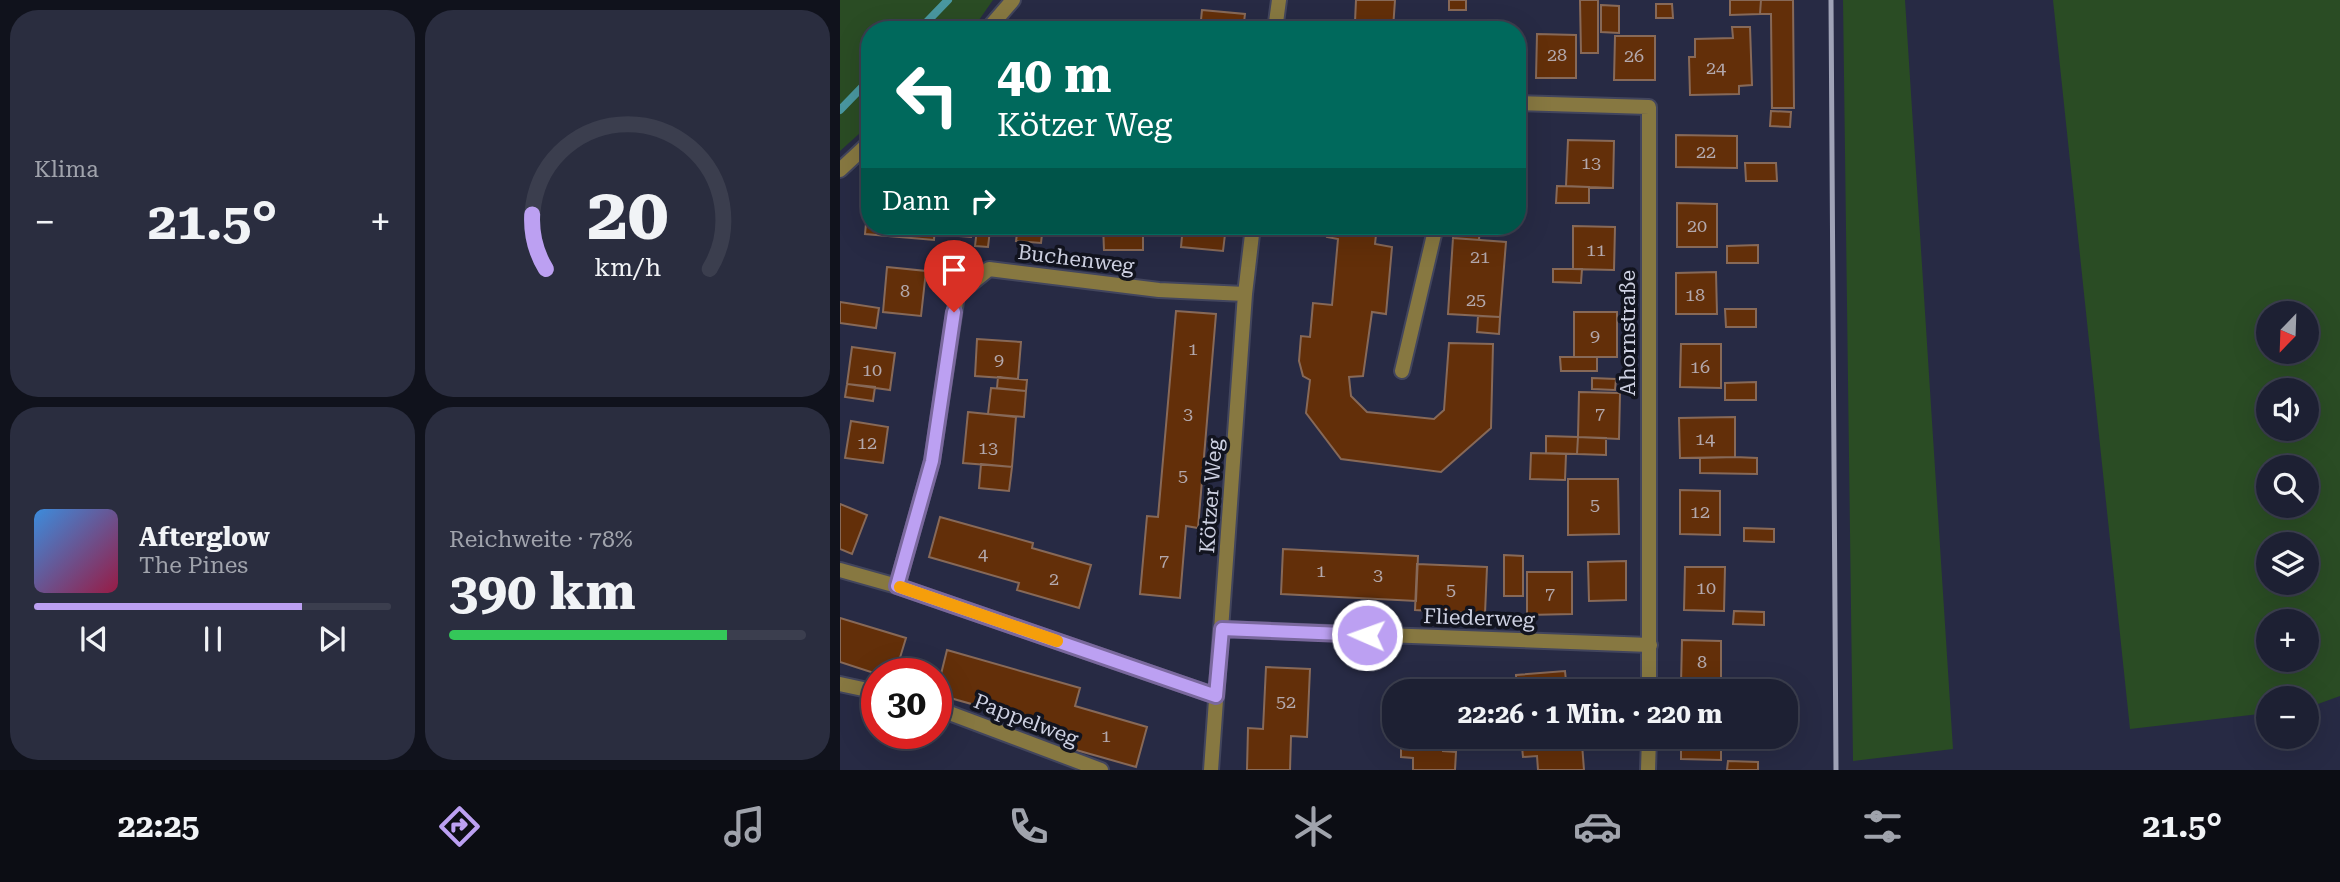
<!DOCTYPE html>
<html lang="de">
<head>
<meta charset="utf-8">
<style>
  :root { --surface:#1d2033; --page:#2a2d3f; --text:#f1f3f6; --muted:#a0a3ac; --line:#3b3e4e; --accent:#bca0f2 }
  body { margin:0; font-family:"Roboto Serif",serif; background:var(--page); color:var(--text); height:100vh; display:flex; flex-direction:column; font-size:26px; white-space:nowrap }
  * { box-sizing:border-box; margin:0 }
  p { font-size:23px; color:var(--muted) }
  .icon { flex:none; width:38px; height:38px; fill:none; stroke:currentColor; stroke-width:2; stroke-linecap:round; stroke-linejoin:round }
  .map { position:relative; flex:1; overflow:hidden }
  .side { display:flex; flex-direction:column; gap:10px; padding:10px; background:#10121c; width:840px }
  .side>* { flex:none }
  .banner { position:absolute; left:21px; top:21px; width:665px; height:214px; border-radius:28px; box-shadow:0 7px 28px #0002,0 0 0 2px var(--line); background:#00695c; color:#fff; overflow:hidden }
  .needle { width:46px; rotate:203deg }
  .controls { position:absolute; left:1416px; top:301px; display:grid; gap:14px }
  .controls a { display:grid; place-items:center; width:63px; height:63px; border-radius:50%; background:var(--surface); box-shadow:0 7px 28px #0002,0 0 0 2px var(--line); font-size:35px }
  .speed { position:absolute; left:21px; top:658px; display:flex; gap:14px; font-size:35px; font-weight:700; text-align:center }
  .speed>* { display:grid; place-content:center; width:91px; height:91px; border-radius:50%; background:var(--surface); box-shadow:0 7px 28px #0002,0 0 0 2px var(--line); line-height:1 }
  .speed .limit { border:10px solid #d22; background:#fff; color:#111 }
  .pin { position:absolute; display:grid; place-items:center; width:60px; height:60px; color:#fff; margin:-72px -30px; border-radius:50% 50% 50% 0; rotate:-45deg; box-shadow:0 0 7px #0007 }
  .pin .icon { rotate:45deg }
  .me { position:absolute; width:77px; margin:-38px; rotate:272deg; stroke-linejoin:round; filter:drop-shadow(0 0 5px #0008) }
  .turn { display:flex; align-items:center; gap:24px; height:147px; padding:0 21px; font-size:32px }
  .turn .icon { width:91px; height:91px; stroke-width:2.5 }
  .turn b { display:block; font-size:49px; line-height:60px }
  .then { display:flex; align-items:center; height:66px; padding:0 21px; background:#0003; gap:14px; font-size:26px }
  .big { font-size:52px; font-weight:700; line-height:1.1 }
  .side .widget { flex:1; display:flex; flex-direction:column; justify-content:center; gap:10px; min-width:0; padding:0 24px; border-radius:28px; background:var(--page) }
  .side .dial { align-items:center; gap:0 }
  .dial svg { height:182px; overflow:visible; fill:none; stroke:var(--line); stroke-width:7; stroke-linecap:round; text-anchor:middle }
  .dial text { fill:var(--text); stroke:none }
  .song { display:flex; align-items:center; gap:21px }
  .cover { width:84px; height:84px; border-radius:10px; background:linear-gradient(135deg,hsl(210 70% 55%),hsl(340 70% 35%)) }
  .played { height:7px; border-radius:4px; background:linear-gradient(90deg,var(--accent) 75%,var(--line) 75%) }
  .keys { display:flex; justify-content:space-around; direction:ltr }
  .heat { display:flex; justify-content:space-between; align-items:center; font-size:38px; direction:ltr }
  .charge { height:10px; border-radius:5px; background:linear-gradient(90deg,#34c759 78%,var(--line) 0) }
  .side .tiles { flex:1; display:grid; gap:10px; grid-template-columns:repeat(2,1fr) }
  .trip { position:absolute; left:542px; top:679px; width:416px; height:70px; border-radius:28px; background:var(--surface); box-shadow:0 7px 28px #0002,0 0 0 2px var(--line); font-weight:700; line-height:70px; text-align:center }
  .tab-bar { display:flex; height:112px; justify-content:space-around; align-items:center; background:#0c0d14; color:var(--muted) }
  .tab-bar .icon { width:49px; height:49px }
  .tab-bar .selected { color:var(--accent) }
  .tab-bar b { font-size:32px; color:var(--text) }
  main { display:flex; flex:1; min-height:0 }
  .map>svg:first-child { display:block }
  .green { fill:#2a4c24; fill-rule:evenodd }
  .lines { fill:none; stroke-linecap:round; stroke-linejoin:round }
  .stream { stroke:#4997a0; stroke-width:8 }
  .building { fill:#632f09; stroke:#876958; stroke-width:2 }
  .street-casing { stroke:#42455d; stroke-width:18 }
  .street { stroke:#877841; stroke-width:14 }
  .rail { stroke:#a0a3b7; stroke-width:5 }
  .route-casing { stroke:#7a689d; stroke-width:18 }
  .route { stroke:#bca0f2; stroke-width:12 }
  .slow { stroke:#f59e0b; stroke-width:12 }
  .labels { text-anchor:middle; stroke-width:7; stroke-linejoin:round; paint-order:stroke }
  .number-label { font-size:18px; fill:#b3a8ac }
  .street-label { font-size:21px; fill:#ced1e2; stroke:#12141f }
</style>
</head>
<body>
<main>
<section class="side">
<div class="tiles">
<div class="widget"><p>Klima</p>
<div class="heat"><a>−</a><b class="big">21.5°</b><a>+</a></div>
</div>
<div class="widget dial"><svg viewBox="0 0 100 80">
<path d="M14 69A42 42 0 1 1 86 69"/>
<path d="M14 69A42 42 0 0 1 8 45" stroke="#bca0f2"/>
<text x="50" y="56" font-size="32" font-weight="700">20</text>
<text x="50" y="72" font-size="11">km/h</text>
</svg></div>
<div class="widget">
<div class="song"><i class="cover"></i><div><b>Afterglow</b><p>The Pines</p></div></div>
<div class="played"></div>
<div class="keys"><svg class="icon" aria-label="previous" viewBox="0 0 24 24"><path d="M18 5L8 12l10 7zM5 5v14"/></svg><svg class="icon" aria-label="pause" viewBox="0 0 24 24"><path d="M8 5v14M16 5v14"/></svg><svg class="icon" aria-label="next" viewBox="0 0 24 24"><path d="M6 5l10 7-10 7zM19 5v14"/></svg></div>
</div>
<div class="widget"><p>Reichweite · 78%</p><b class="big">390 km</b><div class="charge"></div></div>
</div>
</section>
<div class="map">
<svg width="1500" height="770" viewBox="0 0 1500 770">
  <rect width="100%" height="100%" fill="#272a44"/>
  <path class="green" d="M0,0H153L132,30H30V124L0,151Z
    M1003,0H1065L1113,749L1013,761Z
    M1213,0H1500V696L1467,708L1466,698H1428V713L1290,729ZM1466,313V352H1428V313ZM1428,390H1466V429H1428ZM1428,467H1466V506H1428ZM1466,544V583H1428V544ZM1466,621V660H1428V621Z"/>
  <g class="lines">
    <path class="stream" d="M79,30L108,0
      M0,110L30,79"/>
  </g>
  <path class="building" d="M516,0H555L553,29L476,30V21L515,22Z
    M609,0H626V10H609Z
    M740,0H758V53H741Z
    M890,0H921L920,14L890,15Z
    M921,0H953L954,108H932L931,14H920Z
    M816,4H832L833,18H816Z
    M761,5L779,6V33L761,32Z
    M362,10L405,14L403,30H360Z
    M224,21L305,29V30H223Z
    M892,27H910L912,85L899,86V94L850,95L849,57H855V39L893,38Z
    M697,34L736,35V78H696Z
    M775,36H815V80H774Z
    M931,111L951,112L950,127L930,126Z
    M836,135L897,136V168L836,167Z
    M728,140L774,141L773,188L726,186Z
    M905,163H936L937,181H906Z
    M717,186L749,187V203H716Z
    M29,192L30,226H95L94,240L25,234Z
    M837,203L877,204V247H837Z
    M108,226H132L131,237L107,235Z
    M178,226H203L201,243L176,241Z
    M263,226H303V250H264Z
    M343,226H386L383,251L341,247Z
    M489,226H537L535,244L552,247L546,314L532,312L523,376L509,377L511,396L527,412L594,419L604,410L609,343L653,344L651,428L601,472L501,459L466,413L470,380L463,376L459,361L461,336L470,337L473,303L492,305L498,239L487,237Z
    M614,226H640L639,240L613,238Z
    M733,226L775,227L774,270L733,269Z
    M137,229L150,230L148,247L135,246Z
    M613,238L666,242L660,317L608,314Z
    M918,245V263H887V246Z
    M47,267L86,271L81,316L43,312Z
    M713,269H742L741,283L713,282Z
    M876,272L877,314H836V273Z
    M0,302L39,308L36,328L0,323Z
    M885,309H916V327H886Z
    M336,311L376,314L358,528L346,526L340,598L300,594L307,516L318,517Z
    M734,312H777V357H734Z
    M638,316L660,317L659,334L637,332Z
    M137,339L181,342L178,379L135,376Z
    M841,344H881V388L840,387Z
    M12,347L55,353L50,390L7,384Z
    M720,357H757V371H721Z
    M158,377L187,380L186,391L157,388Z
    M752,378L776,379L775,390L752,389Z
    M916,382V400H885V383Z
    M7,384L35,387L33,401L5,397Z
    M151,388L186,391L184,417L148,414Z
    M739,392L780,393L779,439L738,437Z
    M128,412L176,417L172,467L123,463Z
    M895,417V457L840,458L839,418Z
    M11,421L48,427L43,463L5,458Z
    M706,436L738,437L737,454L706,453Z
    M738,437L766,438V455L737,454Z
    M691,453L726,454L725,480L690,479Z
    M895,457L917,458V474L860,473V458Z
    M141,464L172,467L169,491L139,488Z
    M728,479H778L779,534L728,535Z
    M840,490L880,491V535L840,534Z
    M0,504L27,515L12,554L0,549Z
    M100,517L193,543L192,548L251,565L239,608L177,590L179,583L89,557Z
    M904,528L934,529V542L904,541Z
    M443,549L578,556L576,601L441,594Z
    M664,555L683,556V596H664Z
    M786,561V600L749,601L748,562Z
    M577,564L647,567L645,614L575,610Z
    M845,567H885L884,611L844,610Z
    M687,572H732V614L687,615Z
    M894,611L924,612V625L893,624Z
    M0,618L66,638L55,674H37L0,662Z
    M842,640L881,641V685L841,684Z
    M107,650L240,688L235,706L307,727L296,767L222,746L227,731L96,694Z
    M426,667L470,669L467,737L451,736L450,770H407L408,728L423,729Z
    M725,671L727,691H677L676,675Z
    M563,680L605,682L604,691H563Z
    M884,687L915,688L914,691H884Z
    M561,737H603V751L616,752L615,770H573V758L561,757Z
    M681,737H731L732,744H742L744,770H698L697,756L683,757Z
    M841,737H881V760L841,759Z
    M888,761L918,762V770H887Z"/>
  <g class="lines">
    <g class="street-casing">
      <path id="street" d="M147,30L173,0
        M435,30L439,0
        M677,103L809,107V691
        M0,170L30,142
        M562,371L596,226
        M0,570L57,586L376,696
        M57,586L92,461L117,295L149,269L319,290L405,294
        M382,629L810,645
        M0,684L37,692
        M96,708L261,770
        M371,770L405,294L413,226
        M808,770L809,737"/>
    </g>
    <use href="#street" class="street"/>
    <path class="rail" d="M991,0L996,770"/>
  </g>
  <g class="lines">
    <g class="route-casing">
      <path id="route" d="M114,312L92,461L57,586L376,696L382,629L527,635"/>
    </g>
    <use href="#route" class="route"/>
    <path class="slow" d="M60,587L217,641"/>
  </g>
  <g class="labels">
    <g class="number-label">
      <text x="717" y="61">28</text>
      <text x="794" y="62">26</text>
      <text x="876" y="74">24</text>
      <text x="866" y="158">22</text>
      <text x="751" y="169">13</text>
      <text x="857" y="232">20</text>
      <text x="756" y="256">11</text>
      <text x="640" y="263">21</text>
      <text x="65" y="297">8</text>
      <text x="855" y="301">18</text>
      <text x="636" y="306">25</text>
      <text x="755" y="342">9</text>
      <text x="353" y="355">1</text>
      <text x="159" y="366">9</text>
      <text x="860" y="373">16</text>
      <text x="32" y="376">10</text>
      <text x="348" y="420">3</text>
      <text x="760" y="420">7</text>
      <text x="865" y="445">14</text>
      <text x="27" y="449">12</text>
      <text x="148" y="454">13</text>
      <text x="343" y="482">5</text>
      <text x="755" y="511">5</text>
      <text x="860" y="518">12</text>
      <text x="143" y="560">4</text>
      <text x="324" y="567">7</text>
      <text x="481" y="577">1</text>
      <text x="538" y="581">3</text>
      <text x="214" y="585">2</text>
      <text x="866" y="594">10</text>
      <text x="611" y="596">5</text>
      <text x="710" y="600">7</text>
      <text x="862" y="668">8</text>
      <text x="446" y="708">52</text>
      <text x="266" y="742">1</text>
    </g>
    <g class="street-label">
      <text transform="translate(236 259) rotate(7)" y="7">Buchenweg</text>
      <text transform="translate(788 333) rotate(-90)" y="7">Ahornstraße</text>
      <text transform="translate(371 496) rotate(-86)" y="7">Kötzer Weg</text>
      <text transform="translate(639 618) rotate(2)" y="7">Fliederweg</text>
      <text transform="translate(186 720) rotate(21)" y="7">Pappelweg</text>
    </g>
  </g>
</svg>
<div class="controls">
<a><svg class="needle" viewBox="-14 -14 28 28"><path d="M0-13l5 13h-10z" fill="#e53935"/><path d="M0 13l5-13h-10z" fill="#a0a3ac"/></svg></a>
<a><svg class="icon" aria-label="sound" viewBox="0 0 24 24"><path d="M4 9h4l5-4v14l-5-4H4zM17 9q2 3 0 6"/></svg></a>
<a><svg class="icon" aria-label="search" viewBox="0 0 24 24"><circle cx="10" cy="10" r="6"/><path d="M15 15l6 6"/></svg></a>
<a><svg class="icon" aria-label="layers" viewBox="0 0 24 24"><path d="M12 4l9 5-9 5-9-5zM3 14l9 5 9-5"/></svg></a>
<a>+</a>
<a>−</a>
</div>
<div class="speed"><div class="limit">30</div></div>
<div class="pin" style="left:114px;top:312px;background:#d93025"><svg class="icon" aria-label="arrive" viewBox="0 0 24 24"><path d="M6 21V4h12l-3 4 3 4H6"/></svg></div>
<svg class="me" style="left:527px;top:635px" viewBox="-20 -20 40 40"><circle r="17" fill="#bca0f2" stroke="#fff" stroke-width="3"/><path d="M0-11L8 9 0 5-8 9z" fill="#fff"/></svg>
<div class="trip">22:26 · 1 Min. · 220 m</div>
<div class="banner">
<div class="turn"><svg class="icon" aria-label="left" viewBox="0 0 24 24"><path d="M17 20v-9H6M10 6l-5 5 5 5"/></svg><div><b>40 m</b>Kötzer Weg</div></div>
<div class="then">Dann<svg class="icon" aria-label="right" viewBox="0 0 24 24"><path d="M7 20v-9h11M14 6l5 5-5 5"/></svg></div>
</div>
</div>
</main>
<nav class="tab-bar">
<b>22:25</b>
<svg class="icon selected" aria-label="directions" viewBox="0 0 24 24"><path d="M12 3l9 9-9 9-9-9zM9 14v-3h6M13 9l2 2-2 2"/></svg>
<svg class="icon" aria-label="music" viewBox="0 0 24 24"><path d="M9 18V5l10-2v13"/><circle cx="6" cy="18" r="3"/><circle cx="16" cy="16" r="3"/></svg>
<svg class="icon" aria-label="phone" viewBox="0 0 24 24"><path d="M5 4h4l2 5-3 2q2 4 5 5l2-3 5 2v4C11 20 4 13 5 4z"/></svg>
<svg class="icon" aria-label="climate" viewBox="0 0 24 24"><path d="M12 3v18M4 7l16 10M4 17L20 7"/></svg>
<svg class="icon" aria-label="car" viewBox="0 0 24 24"><path d="M5 17H2v-5l4-1 3-4h7l3 4 3 1v5h-3M9 17h6M6 11h13"/><circle cx="7" cy="17" r="2"/><circle cx="17" cy="17" r="2"/></svg>
<svg class="icon" aria-label="filters" viewBox="0 0 24 24"><path d="M4 7h16M4 17h16"/><circle cx="9" cy="7" r="2"/><circle cx="15" cy="17" r="2"/></svg>
<b>21.5°</b>
</nav>
</body>
</html>
